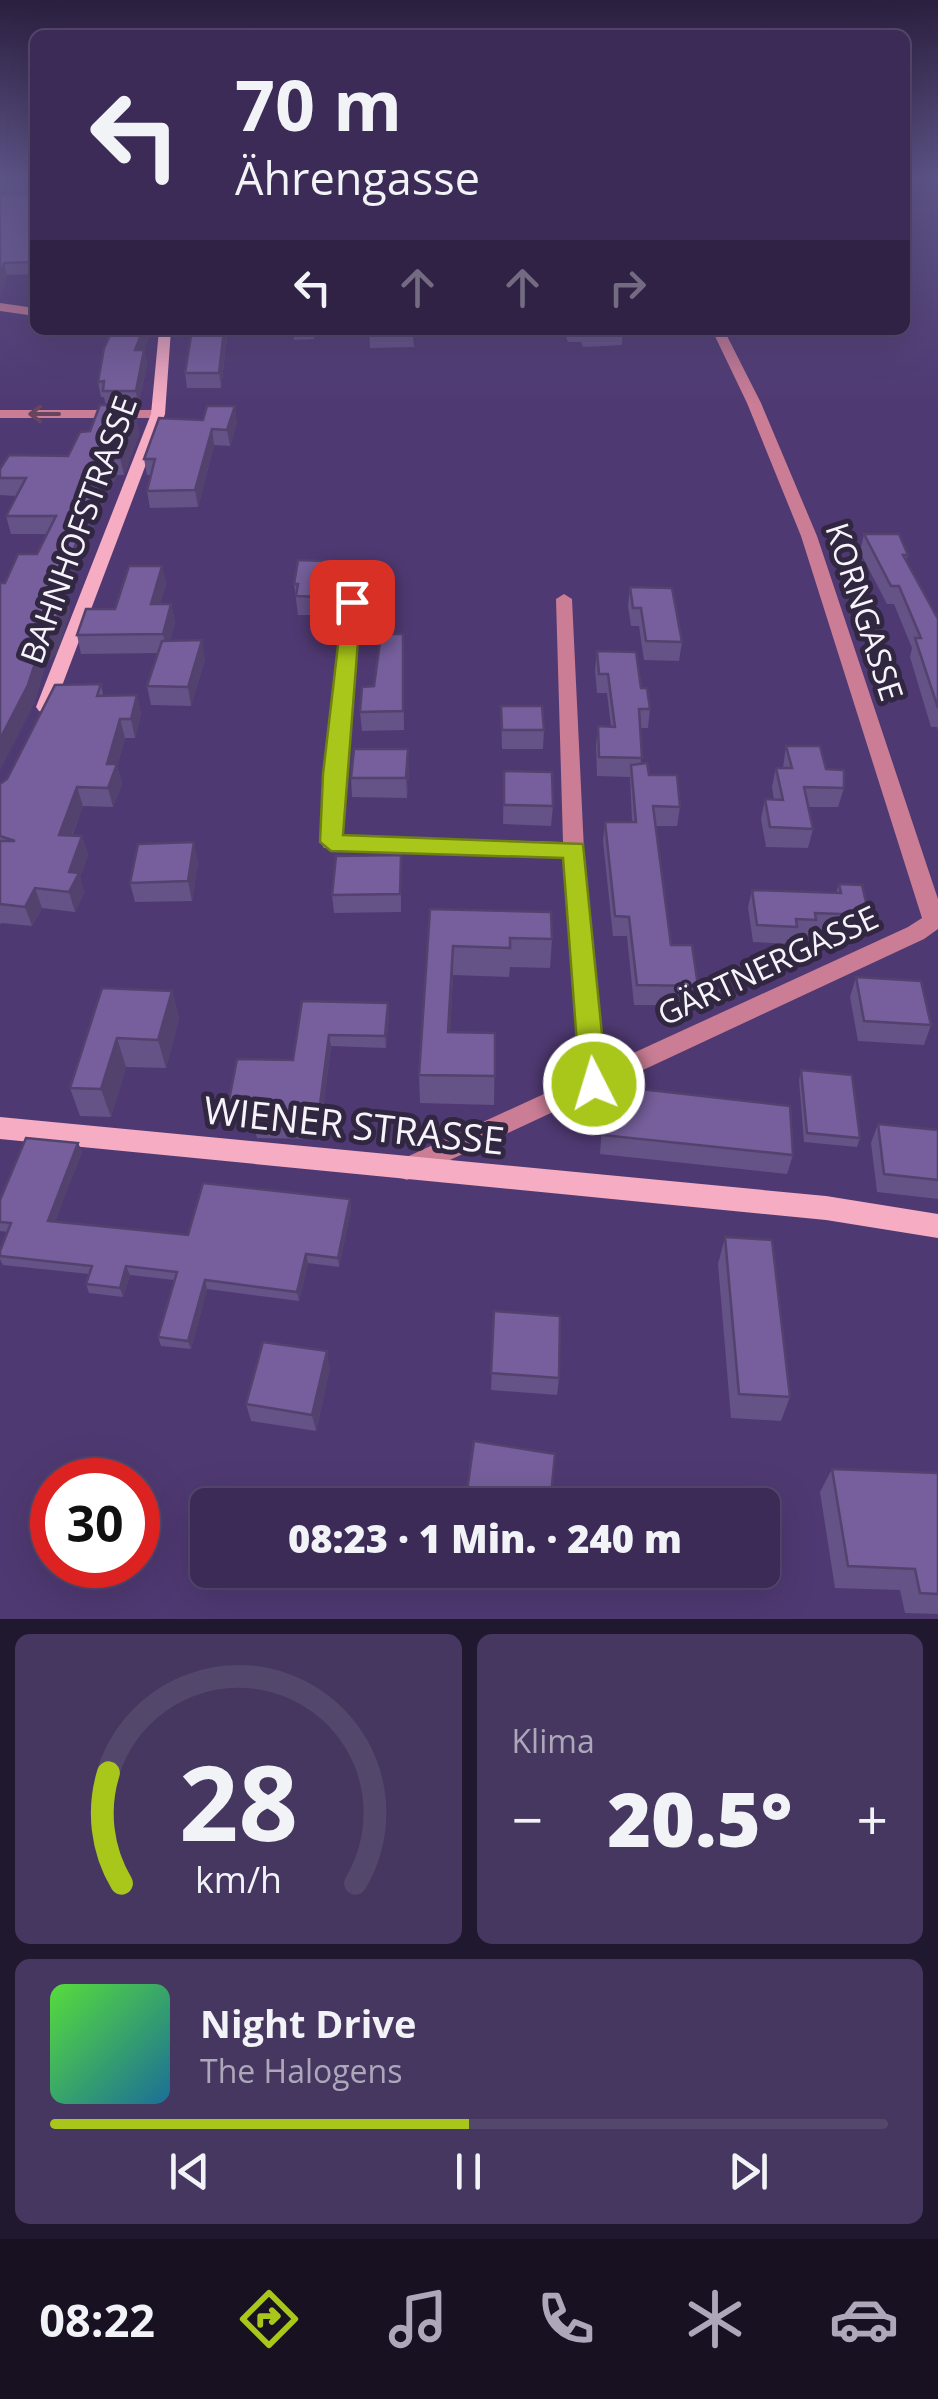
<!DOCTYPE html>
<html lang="de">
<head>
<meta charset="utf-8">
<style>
  :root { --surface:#3b2b56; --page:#463760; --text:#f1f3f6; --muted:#aca7b9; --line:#54476c; --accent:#a9c71a }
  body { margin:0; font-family:"Open Sans",sans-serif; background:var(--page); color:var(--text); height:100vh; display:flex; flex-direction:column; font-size:38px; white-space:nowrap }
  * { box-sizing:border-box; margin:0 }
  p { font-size:32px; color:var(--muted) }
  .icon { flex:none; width:55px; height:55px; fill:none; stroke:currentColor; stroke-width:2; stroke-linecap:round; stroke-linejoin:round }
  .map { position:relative; height:1619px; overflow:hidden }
  .sheet { display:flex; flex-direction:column; gap:15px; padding:15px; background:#20182f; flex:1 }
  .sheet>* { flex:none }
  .hud { position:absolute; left:30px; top:30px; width:880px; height:305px; border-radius:15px; box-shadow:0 10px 40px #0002,0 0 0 2px var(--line); background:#3b2b56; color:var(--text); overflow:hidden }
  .speed { position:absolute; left:30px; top:1458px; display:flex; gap:20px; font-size:50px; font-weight:700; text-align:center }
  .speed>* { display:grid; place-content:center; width:130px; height:130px; border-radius:50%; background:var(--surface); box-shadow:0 10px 40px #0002,0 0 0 2px var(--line); line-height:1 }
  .speed .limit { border:15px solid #d22; background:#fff; color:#111 }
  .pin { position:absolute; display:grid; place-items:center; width:85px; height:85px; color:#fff; margin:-42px; border-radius:20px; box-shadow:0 5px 15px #0006 }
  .me { position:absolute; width:110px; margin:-55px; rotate:355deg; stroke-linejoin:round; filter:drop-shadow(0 0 8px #0008) }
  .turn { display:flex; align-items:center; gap:35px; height:210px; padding:0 40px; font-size:45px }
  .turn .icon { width:130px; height:130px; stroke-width:2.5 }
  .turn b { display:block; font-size:70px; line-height:85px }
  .lanes { display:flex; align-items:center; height:95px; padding:0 40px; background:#0003; justify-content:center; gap:50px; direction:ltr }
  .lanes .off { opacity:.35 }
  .big { font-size:75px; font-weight:800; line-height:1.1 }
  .sheet .tile { flex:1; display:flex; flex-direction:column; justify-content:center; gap:15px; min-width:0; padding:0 35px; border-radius:15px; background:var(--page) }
  .sheet .dial { align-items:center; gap:0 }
  .dial svg { height:260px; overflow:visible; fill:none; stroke:var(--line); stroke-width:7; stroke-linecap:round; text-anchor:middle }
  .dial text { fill:var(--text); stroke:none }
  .song { display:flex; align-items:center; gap:30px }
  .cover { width:120px; height:120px; border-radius:15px; background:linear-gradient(135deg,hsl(110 70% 55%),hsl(200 70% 35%)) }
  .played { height:10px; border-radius:5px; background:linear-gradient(90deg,var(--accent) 50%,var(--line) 50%) }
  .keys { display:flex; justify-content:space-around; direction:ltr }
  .heat { display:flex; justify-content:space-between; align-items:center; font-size:55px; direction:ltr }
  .sheet .tiles { flex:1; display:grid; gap:15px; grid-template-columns:1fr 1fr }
  .tile:last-child { grid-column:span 2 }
  .trip { position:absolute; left:190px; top:1488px; width:590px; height:100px; border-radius:15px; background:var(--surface); box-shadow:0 10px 40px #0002,0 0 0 2px var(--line); font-weight:800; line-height:100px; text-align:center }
  .tabs { display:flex; height:160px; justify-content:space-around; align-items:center; background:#181122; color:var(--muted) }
  .tabs .icon { width:70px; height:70px }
  .tabs .current { color:var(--accent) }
  .tabs b { font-size:45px; color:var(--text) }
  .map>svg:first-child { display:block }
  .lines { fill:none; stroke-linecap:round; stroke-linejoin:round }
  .street { fill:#ca7d95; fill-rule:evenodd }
  .secondary { fill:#f6acc2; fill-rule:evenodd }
  .wall { fill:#655286 }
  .shaded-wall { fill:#53426d }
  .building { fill:#765f9c; stroke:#53426d; stroke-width:2.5 }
  .oneway { stroke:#67455e }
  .route { fill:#a9c71a; stroke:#6e8111; stroke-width:2.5 }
  .labels { text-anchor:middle; stroke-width:10; stroke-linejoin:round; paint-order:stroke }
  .street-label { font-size:32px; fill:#f6f3fa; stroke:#312741 }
  .near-street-label { font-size:38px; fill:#f6f3fa; stroke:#312741 }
</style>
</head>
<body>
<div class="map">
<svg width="938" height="1619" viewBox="0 0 938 1619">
  <rect width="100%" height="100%" fill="#4f3972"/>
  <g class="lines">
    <path class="street" d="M0,303L35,308V316L0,311Z
      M712,330H724L761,403L817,536L938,899V929L924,939L407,1180L398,1177L394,1169L398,1161L581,1077L564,857L324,848L321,843L324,774L346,598H358L360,602L344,774L342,836L563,842L556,599L564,594L572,599L584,850L605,1066L908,927L922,918L801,536L747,403Z
      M0,410H158L165,414L158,418H0Z"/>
    <path class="secondary" d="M159,330H171L165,414L54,707L45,713L39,711L36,707L151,414Z
      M0,1117L826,1196L938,1214V1238L826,1220L0,1139Z"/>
  </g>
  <path class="wall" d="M0,178H35V274L7,275L0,298V194H33V192L0,191Z
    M117,330H152L144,350L147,365L138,406H131L133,417H136L139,434L124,475H117L100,511L66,596L70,612L56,654L46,663L34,704L5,583L37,554L47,534H11L6,516L17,496L0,495V469L68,456L90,431L106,405L104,397H101L98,382Z
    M192,330H228L221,388H187L185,373Z
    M293,330H315L314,339L294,340Z
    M369,330H426V335H413L414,347L370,348Z
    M563,330H623L622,345L583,347L581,342H568Z
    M159,418L237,422L230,446L214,445L198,507L150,508L147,491L151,475H147L144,459Z
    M864,534L908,555L906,560L938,619V731L937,727H931L910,657L912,648L894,604H887L860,552Z
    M162,566L166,584L160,604H171L175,622L170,641L205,659L191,706L151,705L147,686L158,653L81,654L77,635L115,609Z
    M327,579L321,615H298L294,584Z
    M630,587L682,642L679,661L644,660L639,626H631L628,606Z
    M403,634L404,730L362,731L360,712Z
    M597,651L641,688L650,709L648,728H640L641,764L649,775L680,807L677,826H656L671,945L698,986L694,1005H634L627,936H613L603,841L605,822H632L630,777L597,776L596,745L598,726H611L607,693H597L595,670Z
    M101,684L103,695H137L141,714L135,738H125L117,766L122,784L113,807L83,806L72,836H82L88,855L80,877L84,893L75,912L42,908L32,926L1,923L0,925V784L7,779Z
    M501,706L544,730L543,749H502Z
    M786,746L826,769L844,788L838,807H808L813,829L808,848L766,847L761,819L765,799L774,800L772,787L776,768H783Z
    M409,769L407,798L352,797L351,778Z
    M504,771L553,806L551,826L503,824Z
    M401,855V912L334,913L332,895Z
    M198,862L192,901L135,902L130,883Z
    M839,884L869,915L864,932L813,930L812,937L794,936L792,944L753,942L748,907L752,890L836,893Z
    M430,909L552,939L550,968L510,967L509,977L453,975L450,1032L495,1033L494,1105L420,1103L419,1075Z
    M856,977L931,1025L924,1045L858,1041L850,997Z
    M102,988L172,991L179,1019L166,1068L126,1067L111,1117L80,1116L70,1088Z
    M302,1001L388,1003L389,1014L386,1048L331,1046L319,1139L257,1138L254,1126L257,1112L232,1111L229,1100L293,1060Z
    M801,1070L860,1138L857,1147L804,1142L799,1080Z
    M605,1085L793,1155L787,1174L600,1154Z
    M878,1124L938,1130V1199L877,1192L871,1143Z
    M78,1143L82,1152L55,1221L188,1235L350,1199L351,1209L339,1267L308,1263L299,1301L207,1289L191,1349L161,1346L158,1337L174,1280L130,1275L123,1297L89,1293L86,1284L89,1274L3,1265L0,1259V1251L8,1232L0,1231V1200Z
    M725,1237L790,1397L781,1421L731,1418L718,1264Z
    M494,1311L559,1378L557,1395L491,1390Z
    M330,1368L316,1431L251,1421L246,1404Z
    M832,1469L938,1473V1614L905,1613L900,1590L835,1588L820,1492Z"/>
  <path class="shaded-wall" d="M4,263L7,275L0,298V276Z
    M143,330H152L138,365L135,350Z
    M224,330H228L221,388L219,373Z
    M144,350L147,365L138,406L136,391Z
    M235,406L237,422L230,446L227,430Z
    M136,417L139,434L124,475L120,458Z
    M212,429L214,445L198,507L195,490Z
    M114,458L117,475L100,511L66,596L70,612L56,654L46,663L34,704L0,771V739L55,594L97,493Z
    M325,561L327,579L321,615L319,597Z
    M162,566L166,584L155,622L151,604Z
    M171,604L175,622L167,653L163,634Z
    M202,640L205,659L191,706L188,687Z
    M137,695L141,714L135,738L131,719Z
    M120,719L125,738L117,766L122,784L113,807L108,788L107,764Z
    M408,749L409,769L407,798L406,778Z
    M77,787L83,806L64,855L59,835Z
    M82,836L88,855L80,877L84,893L75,912L69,892V872Z
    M194,842L198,862L192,901L188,881Z
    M35,888L42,908L32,926L25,907Z
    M453,946V975L449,1061L448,1032Z
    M172,991L179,1019L166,1068L158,1040Z
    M388,1003L389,1014L386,1048L385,1036Z
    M329,1035L331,1046L319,1139L317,1128Z
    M117,1038L126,1067L111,1117L101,1089Z
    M78,1143L82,1152L52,1230L48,1221Z
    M350,1199L351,1209L339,1267L338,1258Z
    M306,1254L308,1263L299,1301L297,1292Z
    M126,1266L130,1275L123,1297L120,1288Z
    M205,1280L207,1289L191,1349L188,1341Z
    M327,1351L330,1368L316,1431L312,1415Z"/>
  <path class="building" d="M0,178H35V182L0,181Z
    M35,183V262L4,263L0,276V194H33Z
    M117,330H143L135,350H144L136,391H103L104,381L98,382L104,348L111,333H116Z
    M192,330H224L219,373H185Z
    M369,330H413V333L369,334Z
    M583,330H623L624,331L584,333Z
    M100,405H131L126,417H136L120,458H114L97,493L55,594H65L51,636L41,645L28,685L0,739V583H5L18,554H37L56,516H6L26,478H0V469L9,455L68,456L80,432L90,431Z
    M207,406H235L227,430L212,429L195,490L147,491L155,459H144L159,418L203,420Z
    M864,534H899L908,555H903L938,619V708L915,638H921L899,586H891Z
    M298,560L325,561L319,597L296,596L298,584H294Z
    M129,566H162L151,604H171L163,634L77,635L86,609H115Z
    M630,587L672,588L682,642L646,641L641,608H633Z
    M381,634H403V711L360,712L362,687L374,686Z
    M202,640L188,687L147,686L162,641Z
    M597,651L636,652L641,688H647L650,709H639L642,758L599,757L598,726L615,727L608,674H599Z
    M101,684L97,696L137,695L131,719H120L107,764H117L108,788L77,787L59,835L82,836L69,872L79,873L69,892L35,888L25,907L0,904V841H15L0,836V784L7,779L55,685Z
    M501,706H542L544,730H502Z
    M786,746H820L826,769L844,770V788L804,787L813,829L770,827L765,799L783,800L776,768H792Z
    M354,749H408L406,778H351Z
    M647,763L649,775H677L680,807L653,806L671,945H692L698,986L637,985L629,917L615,916L605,822H636L631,765Z
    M504,771L552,772L553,806L504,805Z
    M194,842L188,881L130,883L138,844Z
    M401,855L400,894L332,895L336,856Z
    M839,884L862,885L869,915L815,913L816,920L796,919L797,927L757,925L752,890L841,893Z
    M430,909L551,912L552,939L510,938V948L453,946L448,1032L495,1033V1076L419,1075Z
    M856,977L921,981L931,1025L864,1021Z
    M102,988L172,991L158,1040L117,1038L101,1089L70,1088Z
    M302,1001L388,1003L385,1036L329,1035L317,1128L254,1126L259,1100H229L237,1059L293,1060Z
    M801,1070L852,1075L860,1138L807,1133Z
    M605,1085L790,1106L793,1155L602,1135Z
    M878,1124L938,1130V1180L884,1174Z
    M26,1138L78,1143L48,1221L188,1235L203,1183L350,1199L338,1258L306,1254L297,1292L205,1280L188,1341L158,1337L177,1272L126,1266L120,1288L86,1284L92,1266L0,1256V1251L11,1223L0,1222V1200Z
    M725,1237L772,1240L790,1397L739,1394Z
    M494,1311L560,1316L559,1378L491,1373Z
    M263,1342L327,1351L312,1415L246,1404Z
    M474,1441L555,1454L550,1505H465Z
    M832,1469L938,1473V1594L920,1593L915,1569L848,1566Z"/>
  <defs><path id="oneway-shaft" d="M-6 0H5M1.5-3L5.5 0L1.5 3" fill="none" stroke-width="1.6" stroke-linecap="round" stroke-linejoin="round" transform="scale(2.5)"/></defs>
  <use class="oneway" href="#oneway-shaft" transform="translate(44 414) rotate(-180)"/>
  <linearGradient id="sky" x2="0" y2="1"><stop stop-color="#2b1f3f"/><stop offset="0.44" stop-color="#5d5487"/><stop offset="1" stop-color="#5d5487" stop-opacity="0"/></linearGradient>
  <rect width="938" height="405" fill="url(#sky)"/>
  <path class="route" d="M352,596L361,602L343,835L583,844L607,1084L603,1092L594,1096L584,1092L580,1084L563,858L331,851L320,842L323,774L343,602Z"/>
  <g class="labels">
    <g class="street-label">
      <text transform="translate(79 530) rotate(-70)" y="11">BAHNHOFSTRASSE</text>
      <text transform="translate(864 612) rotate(72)" y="11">KORNGASSE</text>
      <text transform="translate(768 966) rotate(-25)" y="11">GÄRTNERGASSE</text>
    </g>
    <g class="near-street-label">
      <text transform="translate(354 1126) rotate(6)" y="13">WIENER STRASSE</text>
    </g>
  </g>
</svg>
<div class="speed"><div class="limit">30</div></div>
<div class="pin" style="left:352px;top:602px;background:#d93025"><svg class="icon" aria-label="arrive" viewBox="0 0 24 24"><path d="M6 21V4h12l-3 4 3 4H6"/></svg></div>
<svg class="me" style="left:594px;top:1084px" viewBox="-20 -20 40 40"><circle r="17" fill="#a9c71a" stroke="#fff" stroke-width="3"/><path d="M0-11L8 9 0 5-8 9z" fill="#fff"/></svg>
<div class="trip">08:23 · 1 Min. · 240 m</div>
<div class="hud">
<div class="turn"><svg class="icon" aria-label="left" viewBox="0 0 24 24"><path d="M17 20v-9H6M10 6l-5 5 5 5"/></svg><div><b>70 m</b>Ährengasse</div></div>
<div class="lanes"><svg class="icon" aria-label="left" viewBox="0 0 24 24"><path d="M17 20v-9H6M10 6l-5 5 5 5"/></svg><svg class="icon off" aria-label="ahead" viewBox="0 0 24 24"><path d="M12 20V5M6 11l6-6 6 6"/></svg><svg class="icon off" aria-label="ahead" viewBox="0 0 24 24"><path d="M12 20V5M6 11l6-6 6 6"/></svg><svg class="icon off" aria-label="right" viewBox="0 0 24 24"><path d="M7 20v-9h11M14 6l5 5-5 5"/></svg></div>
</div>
</div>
<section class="sheet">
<div class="tiles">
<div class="tile dial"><svg viewBox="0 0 100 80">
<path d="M14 69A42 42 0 1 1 86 69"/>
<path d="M14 69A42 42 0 0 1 10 35" stroke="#a9c71a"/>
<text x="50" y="56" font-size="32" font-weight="700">28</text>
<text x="50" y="72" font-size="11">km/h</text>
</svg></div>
<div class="tile"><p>Klima</p>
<div class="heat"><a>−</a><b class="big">20.5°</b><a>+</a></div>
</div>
<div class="tile">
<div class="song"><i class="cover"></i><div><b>Night Drive</b><p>The Halogens</p></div></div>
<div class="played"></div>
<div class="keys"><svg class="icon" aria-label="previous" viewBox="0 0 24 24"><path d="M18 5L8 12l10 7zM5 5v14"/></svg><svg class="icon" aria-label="pause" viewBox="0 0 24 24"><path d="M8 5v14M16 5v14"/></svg><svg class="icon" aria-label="next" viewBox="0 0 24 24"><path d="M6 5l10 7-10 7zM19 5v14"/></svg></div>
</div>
</div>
</section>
<nav class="tabs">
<b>08:22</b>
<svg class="icon current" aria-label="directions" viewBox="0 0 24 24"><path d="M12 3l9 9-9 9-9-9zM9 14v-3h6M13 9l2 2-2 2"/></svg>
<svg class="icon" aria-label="music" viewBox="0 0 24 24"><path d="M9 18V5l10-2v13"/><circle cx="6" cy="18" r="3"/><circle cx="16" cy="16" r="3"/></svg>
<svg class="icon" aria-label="phone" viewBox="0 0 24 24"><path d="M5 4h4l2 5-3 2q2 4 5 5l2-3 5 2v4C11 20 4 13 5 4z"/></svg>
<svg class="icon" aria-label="climate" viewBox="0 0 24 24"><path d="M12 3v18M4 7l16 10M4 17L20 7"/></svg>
<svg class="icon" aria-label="car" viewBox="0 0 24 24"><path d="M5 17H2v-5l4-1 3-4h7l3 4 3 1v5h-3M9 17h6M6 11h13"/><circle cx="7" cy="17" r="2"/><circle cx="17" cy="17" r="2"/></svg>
</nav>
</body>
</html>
